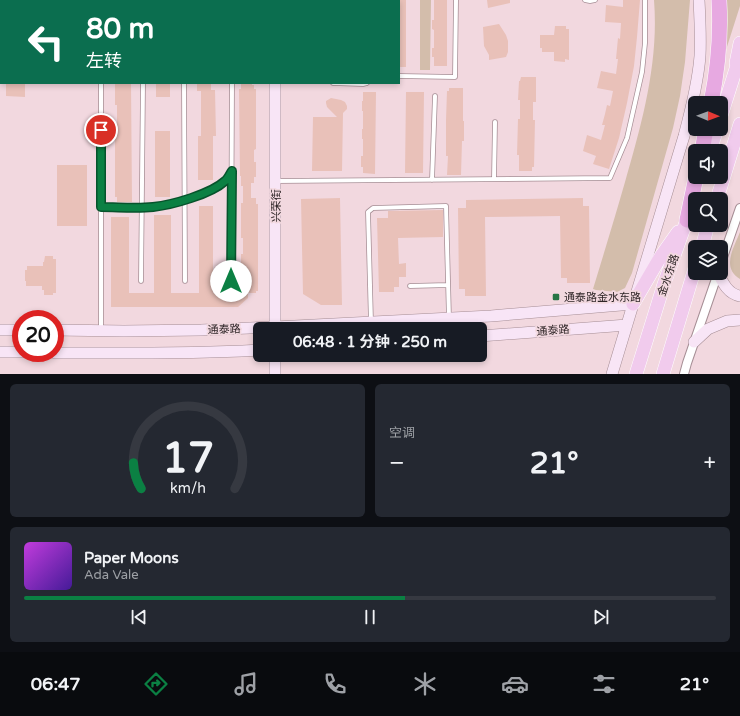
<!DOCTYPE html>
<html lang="zh">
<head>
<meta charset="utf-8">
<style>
  :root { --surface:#171b24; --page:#242831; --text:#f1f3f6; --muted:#9ea1a6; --line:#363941; --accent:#0b8043 }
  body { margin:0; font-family:"Varela Round","Noto Sans SC",sans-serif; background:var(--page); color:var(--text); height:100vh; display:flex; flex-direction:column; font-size:15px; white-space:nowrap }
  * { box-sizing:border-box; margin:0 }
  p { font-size:13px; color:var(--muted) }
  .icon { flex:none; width:22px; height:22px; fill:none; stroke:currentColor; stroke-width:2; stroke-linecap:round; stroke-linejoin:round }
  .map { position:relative; height:374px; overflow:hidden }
  .drawer { display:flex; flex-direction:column; gap:10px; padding:10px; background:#0d0f14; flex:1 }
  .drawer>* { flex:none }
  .hud { position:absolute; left:0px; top:0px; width:400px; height:84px; box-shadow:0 2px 6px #0003; background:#0b6e4f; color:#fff; overflow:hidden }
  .needle { width:26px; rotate:91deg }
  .tools { position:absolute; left:688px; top:96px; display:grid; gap:8px }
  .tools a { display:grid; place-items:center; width:40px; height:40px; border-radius:6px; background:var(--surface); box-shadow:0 2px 6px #0003; font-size:20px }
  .speed { position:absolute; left:12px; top:310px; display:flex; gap:8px; font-size:20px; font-weight:700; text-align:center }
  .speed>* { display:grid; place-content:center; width:52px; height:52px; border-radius:50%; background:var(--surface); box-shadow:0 2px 6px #0003; line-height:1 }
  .speed .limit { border:6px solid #d22; background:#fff; color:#111 }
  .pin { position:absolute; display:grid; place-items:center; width:34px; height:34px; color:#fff; margin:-17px; border:2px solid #fff; border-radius:50%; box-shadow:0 1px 4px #0007 }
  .me { position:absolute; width:44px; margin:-22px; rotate:0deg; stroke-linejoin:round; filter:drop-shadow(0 0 3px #0008) }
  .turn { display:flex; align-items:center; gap:14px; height:84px; padding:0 20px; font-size:18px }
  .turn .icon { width:52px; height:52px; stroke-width:2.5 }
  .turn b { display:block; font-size:28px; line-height:34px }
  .big { font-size:30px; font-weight:700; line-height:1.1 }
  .drawer .tile { flex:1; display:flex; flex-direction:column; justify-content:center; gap:6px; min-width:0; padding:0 14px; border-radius:6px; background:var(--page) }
  .drawer .dial { align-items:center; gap:0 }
  .dial svg { height:104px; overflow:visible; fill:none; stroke:var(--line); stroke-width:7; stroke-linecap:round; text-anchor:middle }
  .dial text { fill:var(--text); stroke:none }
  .song { display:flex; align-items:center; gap:12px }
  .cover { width:48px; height:48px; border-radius:6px; background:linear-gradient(135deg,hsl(290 70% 55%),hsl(260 70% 35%)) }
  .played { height:4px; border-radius:2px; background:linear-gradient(90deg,var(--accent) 55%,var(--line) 55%) }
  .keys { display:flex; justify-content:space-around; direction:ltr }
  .heat { display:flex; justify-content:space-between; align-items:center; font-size:22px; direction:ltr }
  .drawer .tiles { flex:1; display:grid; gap:10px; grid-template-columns:1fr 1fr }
  .tile:last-child { grid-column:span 2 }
  .trip { position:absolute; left:253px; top:322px; width:234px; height:40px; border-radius:6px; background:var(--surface); box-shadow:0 2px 6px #0003; font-weight:700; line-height:40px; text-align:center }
  .tabs { display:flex; height:64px; justify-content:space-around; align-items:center; background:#090b0e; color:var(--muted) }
  .tabs .icon { width:28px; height:28px }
  .tabs .active { color:var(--accent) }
  .tabs b { font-size:18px; color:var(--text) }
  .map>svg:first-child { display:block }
  .green { fill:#d3bdab }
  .building { fill:#e9c1b9 }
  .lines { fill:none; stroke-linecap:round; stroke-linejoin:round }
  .lane-casing { stroke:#a68e95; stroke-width:5.5 }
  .street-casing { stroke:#a68e95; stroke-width:10 }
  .secondary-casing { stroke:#a68e95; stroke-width:12 }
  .primary-casing { stroke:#fff; stroke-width:14 }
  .highway-casing { stroke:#fff; stroke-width:16 }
  .lane { stroke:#fff; stroke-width:4 }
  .street { stroke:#fff; stroke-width:8 }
  .secondary { stroke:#f8e5f6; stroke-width:11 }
  .primary { stroke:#f1cbed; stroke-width:13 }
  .highway { stroke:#e7a9e1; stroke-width:15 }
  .route-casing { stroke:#07532c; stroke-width:10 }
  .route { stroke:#0b8043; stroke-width:7 }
  .poi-dot { fill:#277545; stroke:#f2d8df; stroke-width:1.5 }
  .labels { text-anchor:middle; stroke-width:3.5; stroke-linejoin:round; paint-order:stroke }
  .street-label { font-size:11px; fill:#2e2527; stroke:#f2d8df }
  .poi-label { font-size:11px; fill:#2e2527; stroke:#f2d8df; text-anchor:start }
</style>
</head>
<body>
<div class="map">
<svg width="740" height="374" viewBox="0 0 740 374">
  <rect width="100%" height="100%" fill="#f2d8df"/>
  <path class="green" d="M420,0H431L430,70H420Z
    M654,0H690L685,62L680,96L673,128L632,273L625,288L617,292L596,290L593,289C604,253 615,217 625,182C642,123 659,62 654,0Z
    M727,0H740V6L725,53Z
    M740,232V279C721,268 734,247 740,232Z"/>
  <path class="building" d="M399,0H406V67H399Z
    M434,0H447V66H434V57H432V48H434V30L432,29V20H434Z
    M487,0H510V3L488,8Z
    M623,0H640L637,37L634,66L627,103L619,138L609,169L593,164L596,156L583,151L587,135L601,140L605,125H602L605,114L607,105L610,106L613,91L597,88L601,71L616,74L618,59H616L618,38L620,39L621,23L605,22L606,5L623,7Z
    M499,24L506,35L508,41V52L506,57L489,60V55L484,46L483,27Z
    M555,26H566V29H569V60L565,59V62L554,61V52H542V48H540V35H554Z
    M521,77H536V102H533V120H535L534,167H532V171H519V155H517L518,119H520V100H518L519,81H520Z
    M6,83H25V97L6,96Z
    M115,83H131L132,202H117V197H115V127L117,126V105H115Z
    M156,83H170V97H156Z
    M197,83H211V90H215L216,136H213V180H198V136H201V91H197Z
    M241,83H252V85H254V89H256V149L254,150V162H256V177H254V183H251V198H256V204H258V291H256V293H248V298L238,307H111V217H129V293H154V215H171V293H199V206H213V293H242V270H241V254H243V238H241V203H243V186H241V176H240L239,89H241Z
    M449,88H463V121H464V141H462L461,175H447L448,156H446V120L447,91H449Z
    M363,92H376L375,174L363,173V167H361V156H363V139H362V129H363V111H362V101H363Z
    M406,92H424L423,173H405Z
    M331,98L341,100L345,102L347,106V109L343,113L342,171H312L313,117H337L327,107L326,103V101Z
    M155,131H170V197H155Z
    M57,165H87V226H57Z
    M340,198L342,305H321L303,294L301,199Z
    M583,198V206H589L590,283H567V278H561L560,216L485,217L486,296H465V289H459L458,208H466V200Z
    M443,210V237L398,238L399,264L406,263V277H399V287H394V292H379L377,218H388V211Z
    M45,256H53V259H56V293H53V295H44V290H42V286H26V281H25V270H27V266H43V262H44Z"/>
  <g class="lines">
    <g class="lane-casing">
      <path id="lane" d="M585,0L590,1L595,0
        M102,1V0
        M143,1V0
        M232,1V0
        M375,1V0
        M399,76L455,77L456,0
        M184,83L185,281
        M333,83L363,84L367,83
        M494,179L495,122
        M432,180L435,96
        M276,181L610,178L627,138L642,72L645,43V0
        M101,207C118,207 134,208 151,207C168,206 213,193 226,181C228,179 229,176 230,173
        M141,281L143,83
        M231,281L232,83
        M410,286L448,285
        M371,322L368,212L373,208L446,206L449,318
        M101,331V83"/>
    </g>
    <g class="street-casing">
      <path id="street" d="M721,263L740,208
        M684,374L687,363L718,273"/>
    </g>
    <g class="secondary-casing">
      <path id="secondary" d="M275,0V1
        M275,83V329
        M718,273C723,283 728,294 740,296
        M0,330H21
        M55,330L124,331L201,330L275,327L491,316L633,304
        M480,336L627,325
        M694,342L708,329L727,321L740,320
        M0,352H21
        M55,353C123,353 192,354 260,350
        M275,374V355
        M612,374L684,136C691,110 698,83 700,56C701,37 700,19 699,0"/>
    </g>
    <g class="primary-casing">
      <path id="primary" d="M736,63L740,43
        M721,116L740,56
        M710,151L717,129
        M717,199L740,124
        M702,247L708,225
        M633,304L661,256L678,232
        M636,374L664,284L690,211
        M663,374L695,268"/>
    </g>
    <g class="highway-casing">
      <path id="highway" d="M711,103C718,69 721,35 719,0
        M702,151L706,129
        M687,220L696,177"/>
    </g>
    <use href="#lane" class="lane"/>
    <use href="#street" class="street"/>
    <use href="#secondary" class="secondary"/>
    <use href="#primary" class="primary"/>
    <use href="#highway" class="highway"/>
  </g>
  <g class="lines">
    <g class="route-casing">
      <path id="route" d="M101,130V207C118,207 136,209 153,207C172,205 211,194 225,181C228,179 230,174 232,171L231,281"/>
    </g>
    <use href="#route" class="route"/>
  </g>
  <rect class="poi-dot" x="552" y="293" width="8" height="8" rx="2"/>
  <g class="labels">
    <g class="street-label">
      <text transform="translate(276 206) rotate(-90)" y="4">兴荣街</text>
      <text transform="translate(668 275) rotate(-71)" y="4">金水东路</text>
      <text transform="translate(224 329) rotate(-2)" y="4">通泰路</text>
      <text transform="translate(553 330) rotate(-4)" y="4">通泰路</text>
    </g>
    <g class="poi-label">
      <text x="564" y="301">通泰路金水东路</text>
    </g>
  </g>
</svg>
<div class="tools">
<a><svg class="needle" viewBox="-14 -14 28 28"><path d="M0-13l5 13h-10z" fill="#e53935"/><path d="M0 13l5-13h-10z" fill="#9ea1a6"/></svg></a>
<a><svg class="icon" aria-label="sound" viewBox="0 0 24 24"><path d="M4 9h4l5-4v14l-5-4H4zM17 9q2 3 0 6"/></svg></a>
<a><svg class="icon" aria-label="search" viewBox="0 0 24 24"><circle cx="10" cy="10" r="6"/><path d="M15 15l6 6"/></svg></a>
<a><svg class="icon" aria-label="layers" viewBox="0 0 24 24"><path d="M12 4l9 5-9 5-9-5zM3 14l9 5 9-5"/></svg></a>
</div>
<div class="speed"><div class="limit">20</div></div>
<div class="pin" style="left:101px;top:130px;background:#d93025"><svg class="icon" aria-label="arrive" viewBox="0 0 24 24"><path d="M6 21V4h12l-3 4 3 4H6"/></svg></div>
<svg class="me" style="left:231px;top:281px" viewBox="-20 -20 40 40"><circle r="19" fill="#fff"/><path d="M0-13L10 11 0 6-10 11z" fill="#0b8043"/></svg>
<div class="trip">06:48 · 1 分钟 · 250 m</div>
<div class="hud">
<div class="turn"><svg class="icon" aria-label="left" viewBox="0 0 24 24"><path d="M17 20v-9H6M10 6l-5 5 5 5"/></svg><div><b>80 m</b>左转</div></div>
</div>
</div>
<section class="drawer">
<div class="tiles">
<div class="tile dial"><svg viewBox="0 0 100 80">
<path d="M14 69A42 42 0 1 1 86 69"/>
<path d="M14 69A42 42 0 0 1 8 49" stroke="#0b8043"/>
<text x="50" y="56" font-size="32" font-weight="700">17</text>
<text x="50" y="72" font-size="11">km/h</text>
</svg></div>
<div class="tile"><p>空调</p>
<div class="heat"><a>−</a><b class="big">21°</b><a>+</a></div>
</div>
<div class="tile">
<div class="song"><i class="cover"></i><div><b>Paper Moons</b><p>Ada Vale</p></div></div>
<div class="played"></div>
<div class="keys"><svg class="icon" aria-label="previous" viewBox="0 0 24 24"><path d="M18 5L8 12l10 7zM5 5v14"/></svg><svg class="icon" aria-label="pause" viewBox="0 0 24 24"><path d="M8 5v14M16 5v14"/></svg><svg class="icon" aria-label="next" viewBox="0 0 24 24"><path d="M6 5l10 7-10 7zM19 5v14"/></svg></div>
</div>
</div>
</section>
<nav class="tabs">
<b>06:47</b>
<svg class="icon active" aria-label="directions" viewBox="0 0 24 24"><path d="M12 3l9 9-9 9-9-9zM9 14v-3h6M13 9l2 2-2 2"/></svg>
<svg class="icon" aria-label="music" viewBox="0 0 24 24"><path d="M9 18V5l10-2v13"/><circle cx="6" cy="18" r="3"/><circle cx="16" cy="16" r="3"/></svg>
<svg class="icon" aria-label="phone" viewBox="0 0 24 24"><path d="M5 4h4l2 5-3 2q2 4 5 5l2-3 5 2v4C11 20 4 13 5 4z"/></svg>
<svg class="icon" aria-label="climate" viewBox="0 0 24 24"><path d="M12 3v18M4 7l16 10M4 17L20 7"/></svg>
<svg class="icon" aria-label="car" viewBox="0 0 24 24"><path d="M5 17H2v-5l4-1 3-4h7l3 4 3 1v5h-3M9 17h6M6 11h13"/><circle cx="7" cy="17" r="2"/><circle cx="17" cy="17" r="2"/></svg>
<svg class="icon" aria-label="filters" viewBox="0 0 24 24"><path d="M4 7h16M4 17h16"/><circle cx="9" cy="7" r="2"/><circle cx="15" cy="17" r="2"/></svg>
<b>21°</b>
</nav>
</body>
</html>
